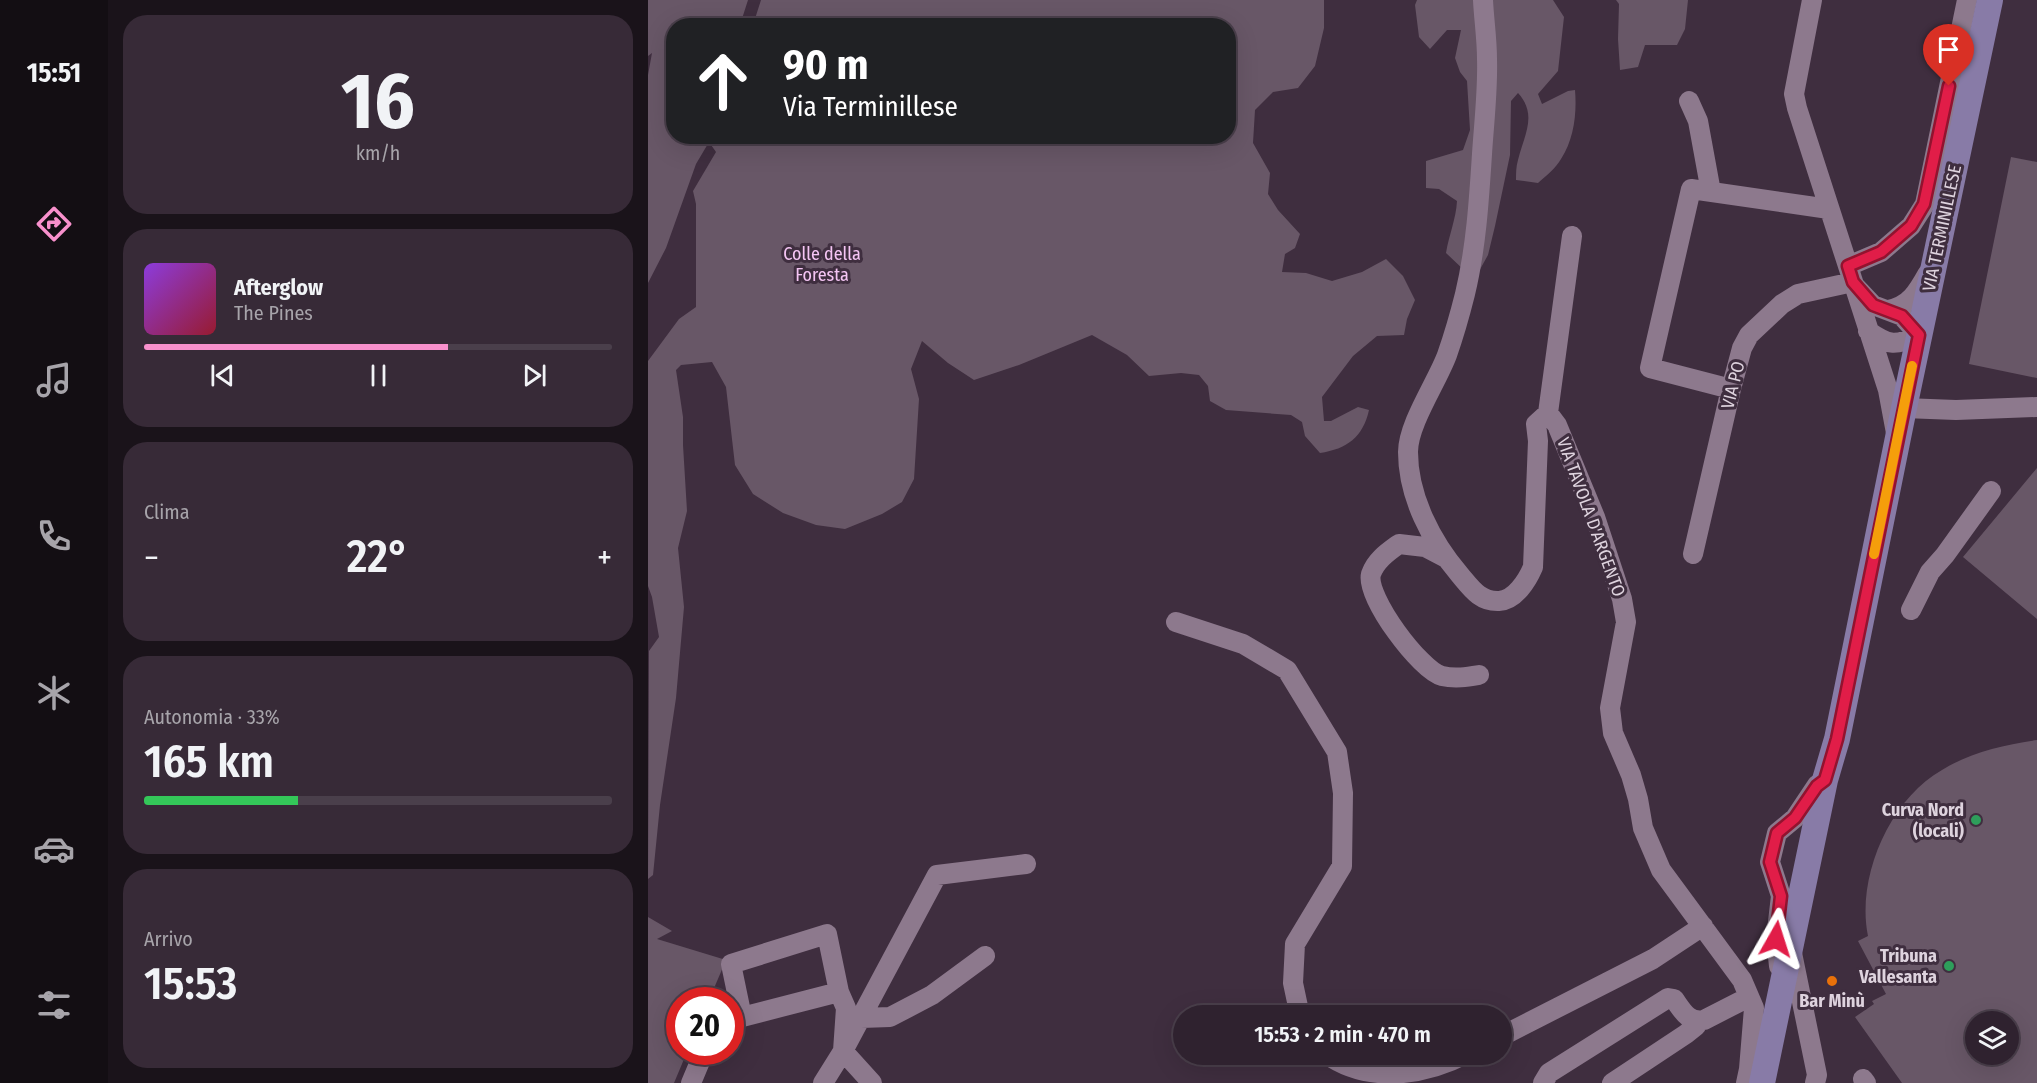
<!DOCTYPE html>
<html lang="it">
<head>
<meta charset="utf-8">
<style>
  :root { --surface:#2f222f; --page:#372a37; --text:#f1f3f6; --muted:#a7a4aa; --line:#4a3f4b; --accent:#f890cc }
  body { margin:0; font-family:"Fira Sans Condensed",sans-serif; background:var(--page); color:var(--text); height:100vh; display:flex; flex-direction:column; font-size:22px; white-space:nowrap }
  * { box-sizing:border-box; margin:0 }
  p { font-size:20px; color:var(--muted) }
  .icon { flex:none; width:33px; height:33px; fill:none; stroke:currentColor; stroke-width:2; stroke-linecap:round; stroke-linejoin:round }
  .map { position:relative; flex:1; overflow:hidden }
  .side { display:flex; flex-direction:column; gap:15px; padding:15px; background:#1a131a; width:540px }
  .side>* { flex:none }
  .hud { position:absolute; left:18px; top:18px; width:570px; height:126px; border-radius:24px; box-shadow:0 6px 24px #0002,0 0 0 2px var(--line); background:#202124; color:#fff; overflow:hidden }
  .buttons { position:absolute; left:1317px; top:1011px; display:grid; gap:12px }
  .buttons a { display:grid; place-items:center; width:54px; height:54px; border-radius:50%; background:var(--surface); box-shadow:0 6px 24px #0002,0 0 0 2px var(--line); font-size:30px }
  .speed { position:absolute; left:18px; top:987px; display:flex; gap:12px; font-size:30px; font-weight:700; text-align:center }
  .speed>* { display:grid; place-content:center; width:78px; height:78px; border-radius:50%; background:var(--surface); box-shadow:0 6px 24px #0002,0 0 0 2px var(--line); line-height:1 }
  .speed .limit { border:9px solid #d22; background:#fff; color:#111 }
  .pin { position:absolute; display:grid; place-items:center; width:51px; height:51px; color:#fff; margin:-62px -26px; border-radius:50% 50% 50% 0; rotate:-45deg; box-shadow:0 0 6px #0007 }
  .pin .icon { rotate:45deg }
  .me { position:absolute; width:66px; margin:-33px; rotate:6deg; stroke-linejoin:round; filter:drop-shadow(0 0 4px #0008) }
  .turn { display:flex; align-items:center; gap:21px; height:126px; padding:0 18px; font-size:27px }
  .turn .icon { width:78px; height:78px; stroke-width:2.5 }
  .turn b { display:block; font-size:42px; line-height:51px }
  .big { font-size:45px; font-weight:600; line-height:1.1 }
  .side .card { flex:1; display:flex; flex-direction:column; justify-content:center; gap:9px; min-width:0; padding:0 21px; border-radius:24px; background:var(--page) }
  .side .dial { align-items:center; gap:0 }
  .dial b { font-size:78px; line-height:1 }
  .song { display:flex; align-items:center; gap:18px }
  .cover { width:72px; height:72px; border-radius:9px; background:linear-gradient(135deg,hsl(270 70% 55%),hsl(350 70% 35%)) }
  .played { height:6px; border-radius:3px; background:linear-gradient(90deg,var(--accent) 65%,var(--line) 65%) }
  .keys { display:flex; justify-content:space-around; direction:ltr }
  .heat { display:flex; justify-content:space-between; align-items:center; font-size:33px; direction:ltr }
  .charge { height:9px; border-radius:4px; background:linear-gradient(90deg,#34c759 33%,var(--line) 0) }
  .trip { position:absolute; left:525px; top:1005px; width:339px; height:60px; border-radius:30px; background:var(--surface); box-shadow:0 6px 24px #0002,0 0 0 2px var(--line); font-weight:600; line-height:60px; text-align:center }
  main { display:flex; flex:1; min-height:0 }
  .dock { display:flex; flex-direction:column; width:108px; justify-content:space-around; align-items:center; background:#130e13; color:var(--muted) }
  .dock .icon { width:42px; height:42px }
  .dock .on { color:var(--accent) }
  .dock b { font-size:27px; color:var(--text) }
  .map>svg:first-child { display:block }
  .green { fill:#685767; fill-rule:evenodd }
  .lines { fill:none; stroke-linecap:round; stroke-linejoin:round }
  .minor { stroke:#8d798d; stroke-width:20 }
  .major { stroke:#887ba7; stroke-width:26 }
  .route-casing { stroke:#92132f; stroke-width:15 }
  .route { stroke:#e11d48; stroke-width:10 }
  .slow { stroke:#f59e0b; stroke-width:10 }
  .leisure-dot { fill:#2e9e5b; stroke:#3f2e3f; stroke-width:2 }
  .food-dot { fill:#e8710a; stroke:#3f2e3f; stroke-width:2 }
  .labels { text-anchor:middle; stroke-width:6; stroke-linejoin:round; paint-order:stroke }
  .street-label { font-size:18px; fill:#ded3de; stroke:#3f2e3f }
  .park-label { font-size:18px; fill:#f5c5f4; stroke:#3f2e3f }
  .poi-label { font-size:18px; font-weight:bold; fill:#ded3de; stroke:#3f2e3f; text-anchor:end }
</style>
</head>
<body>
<main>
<nav class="dock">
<b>15:51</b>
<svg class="icon on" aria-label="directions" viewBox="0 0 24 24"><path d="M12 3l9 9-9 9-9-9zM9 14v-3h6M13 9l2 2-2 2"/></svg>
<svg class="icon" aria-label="music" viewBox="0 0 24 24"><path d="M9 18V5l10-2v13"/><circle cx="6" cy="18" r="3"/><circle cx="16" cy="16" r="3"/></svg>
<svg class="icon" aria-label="phone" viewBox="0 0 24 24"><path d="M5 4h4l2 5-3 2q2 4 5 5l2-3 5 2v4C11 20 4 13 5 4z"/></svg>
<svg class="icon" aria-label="climate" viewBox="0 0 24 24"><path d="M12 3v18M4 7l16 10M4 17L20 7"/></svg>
<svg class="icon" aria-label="car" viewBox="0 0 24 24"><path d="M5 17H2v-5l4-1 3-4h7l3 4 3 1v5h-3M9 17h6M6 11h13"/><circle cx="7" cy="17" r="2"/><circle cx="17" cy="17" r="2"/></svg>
<svg class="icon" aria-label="filters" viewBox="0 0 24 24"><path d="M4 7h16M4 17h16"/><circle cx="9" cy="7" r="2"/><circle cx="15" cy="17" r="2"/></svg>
</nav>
<section class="side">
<div class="card dial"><b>16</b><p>km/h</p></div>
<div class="card">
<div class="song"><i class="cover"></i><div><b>Afterglow</b><p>The Pines</p></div></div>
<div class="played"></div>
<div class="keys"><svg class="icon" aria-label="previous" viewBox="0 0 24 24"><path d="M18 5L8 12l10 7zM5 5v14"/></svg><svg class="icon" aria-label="pause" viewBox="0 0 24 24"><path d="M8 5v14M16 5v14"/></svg><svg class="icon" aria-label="next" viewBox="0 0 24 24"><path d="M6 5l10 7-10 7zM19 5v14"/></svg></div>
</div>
<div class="card"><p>Clima</p>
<div class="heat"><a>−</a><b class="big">22°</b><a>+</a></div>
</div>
<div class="card"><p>Autonomia · 33%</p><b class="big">165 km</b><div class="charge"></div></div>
<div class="card"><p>Arrivo</p><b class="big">15:53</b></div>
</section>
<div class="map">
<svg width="1389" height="1083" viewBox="0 0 1389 1083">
  <rect width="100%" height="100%" fill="#3f2e3f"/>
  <path class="green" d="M0,0H100L92,25L26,26V136H580V26L105,25L113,0H676V28L667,66L650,88L625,92L607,110L605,143L622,173L620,194L630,210L652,234L647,248L637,254L634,272L658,273L684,281L714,272L738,259L755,276L767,300L759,319L756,335L729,336L705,356L674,397L676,421H683L710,407L721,410C715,437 699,449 672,453L657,436L654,422L643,415L578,410L562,401L560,386L551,375L533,373L501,376L479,355L444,335L371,365L326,380L300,363L274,341L263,369L271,399L266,479L254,502L234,514L197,529L168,525L135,513L105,494L87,465L78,387L64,362L33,365L28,370L35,417V445L39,511L30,548L36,607L28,698L12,805L5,875L0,879L1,651L11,637L4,597L0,586V361L31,319L48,307V204L45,191L68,152L61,142L48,164L18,248L0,283V75L4,53L0,56Z
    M769,0H905L916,17L910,71L890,94L894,104L920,91L927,90C929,113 926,139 913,159C908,168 898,176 890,183L868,180C868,173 868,167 870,160C876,135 890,115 870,93L863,101L862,155L847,226L840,255L830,273L817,271L798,253C801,235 808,219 809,201L791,189L778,188V161L815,150L822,130L819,81L812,72L807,58L813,30H799L782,49L771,37L767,5Z
    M968,0H1040L1037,29L1029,45H997L990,67L972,70L970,39L971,4Z
    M1363,157L1389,162V378L1321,364Z
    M1389,468V619L1315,557Z
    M1389,740V1083H1254L1207,1017L1226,1004L1224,1001L1238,994L1210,941L1220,936C1208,878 1241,800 1294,770C1323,752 1355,745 1389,740ZM1328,1022H1360V1054H1328Z
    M0,917L24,931L9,939L78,960L61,1000H32V1052H39L26,1083H0Z"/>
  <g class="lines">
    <path class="minor" d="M835,0C836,20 839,39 839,59C840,90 836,123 834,154C831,201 828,248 817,294C812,314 806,335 799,355C789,382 760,424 760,452C760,496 783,541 812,575C823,588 832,602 851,601C867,600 879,581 885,567L890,441L888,424L900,413L909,425L947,517L974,599L978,622L962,708L965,733L983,775L990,799L995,828L1013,870L1094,980L1106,1008L1101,1069L1098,1083
      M1164,0L1146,94L1149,108L1240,390L1248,433
      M1041,101L1050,121L1063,192
      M1200,266L1233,252L1263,226L1277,204L1319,0
      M1208,287L1225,305L1254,316L1271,335C1248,346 1241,346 1220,331
      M1240,310C1262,306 1270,291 1280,273
      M1083,389L1002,368L1043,189L1181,209
      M1256,408L1308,410L1389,407
      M900,413L924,236
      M1045,554L1083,389L1094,348L1101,335L1134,304L1150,294L1205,282
      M798,558L777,547L751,544C740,552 728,560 723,574C717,597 773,671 794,676C807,679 819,677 831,675
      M1263,610L1282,572L1297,555L1343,491
      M528,622L595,644L639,670L689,752L695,793L694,866L647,944L645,983L652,1016
      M1144,953L1169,1075L1167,1083
      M1138,969L1131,966L1128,939L1133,896L1122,862L1129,833L1147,818L1169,785L1177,780
      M191,992L94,1017L83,964L179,934L191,992L198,1008L195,1051L224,1083
      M213,1018L242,1017L284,995L337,956
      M854,1036L1005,959L1055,926
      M678,1054C719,1083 774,1077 818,1054
      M1215,1079L1218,1083
      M43,1083L56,1052
      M175,1083L195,1051L289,875L378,864
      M895,1083L901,1073L1020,998L1026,999C1034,1010 1040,1023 1056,1020L1101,997
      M964,1083L1038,1034L1048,1026L1049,1022"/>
    <path class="major" d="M1114,1083L1177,780L1189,739L1256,408L1342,0"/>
  </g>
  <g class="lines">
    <g class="route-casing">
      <path id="route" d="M1128,939L1133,896L1122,862L1129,833L1147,818L1169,786L1177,780L1189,739L1271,335L1254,316L1225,305L1205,282L1200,266L1233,252L1263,226L1276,204L1301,86"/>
    </g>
    <use href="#route" class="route"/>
    <path class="slow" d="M1226,554L1264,366"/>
  </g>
  <g class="leisure-dot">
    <circle cx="1328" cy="820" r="6"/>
    <circle cx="1301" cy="966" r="6"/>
  </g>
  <circle class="food-dot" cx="1184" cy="981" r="6"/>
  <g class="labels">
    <g class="street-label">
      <text transform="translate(1294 228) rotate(-78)" y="6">VIA TERMINILLESE</text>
      <text transform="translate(1085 385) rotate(-76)" y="6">VIA PO</text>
      <text transform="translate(943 517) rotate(70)" y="6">VIA TAVOLA D'ARGENTO</text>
    </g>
    <g class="park-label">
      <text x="174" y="260">Colle della<tspan x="174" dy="21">Foresta</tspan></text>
    </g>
    <g class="poi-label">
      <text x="1316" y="816">Curva Nord<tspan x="1316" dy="21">(locali)</tspan></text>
      <text x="1289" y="962">Tribuna<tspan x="1289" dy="21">Vallesanta</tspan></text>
      <text x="1184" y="1007" text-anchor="middle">Bar Minù</text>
    </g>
  </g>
</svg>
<div class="buttons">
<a><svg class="icon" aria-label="layers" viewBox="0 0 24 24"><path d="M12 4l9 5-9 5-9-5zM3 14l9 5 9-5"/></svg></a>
</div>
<div class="speed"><div class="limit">20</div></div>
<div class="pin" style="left:1301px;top:86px;background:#d93025"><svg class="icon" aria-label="arrive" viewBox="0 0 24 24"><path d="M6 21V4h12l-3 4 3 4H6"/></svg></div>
<svg class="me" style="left:1128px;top:939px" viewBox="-20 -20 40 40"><path d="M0-17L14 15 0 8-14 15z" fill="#e11d48" stroke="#fff" stroke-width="4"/></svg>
<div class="trip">15:53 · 2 min · 470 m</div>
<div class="hud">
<div class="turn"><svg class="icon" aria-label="ahead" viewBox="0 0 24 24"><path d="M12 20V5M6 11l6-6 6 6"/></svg><div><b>90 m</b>Via Terminillese</div></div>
</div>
</div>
</main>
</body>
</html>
